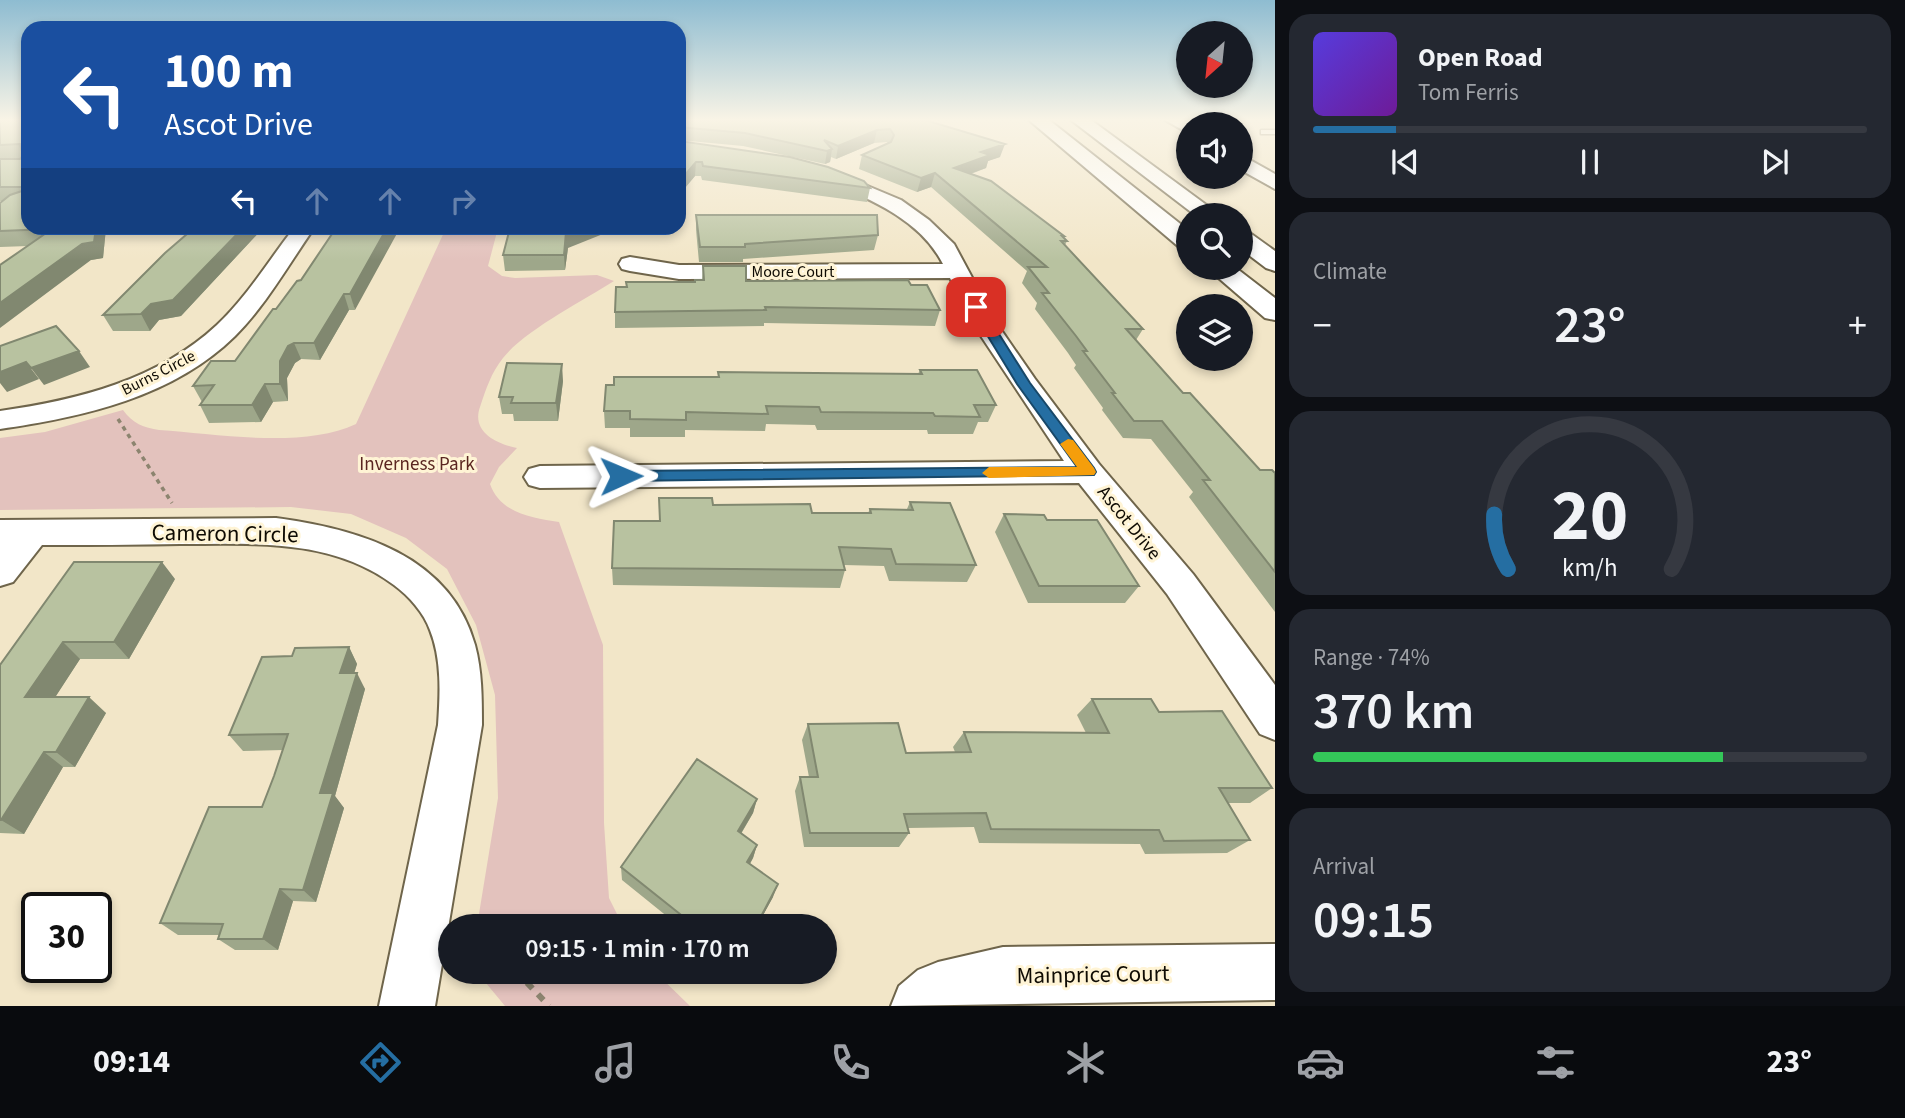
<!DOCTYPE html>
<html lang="en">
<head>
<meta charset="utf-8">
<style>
  :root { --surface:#171b24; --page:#242831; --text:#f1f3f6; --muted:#9ea1a6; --line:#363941; --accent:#256ea2 }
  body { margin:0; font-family:"Source Sans 3",sans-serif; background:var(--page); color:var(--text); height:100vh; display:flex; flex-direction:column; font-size:26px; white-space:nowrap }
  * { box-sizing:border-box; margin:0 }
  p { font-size:23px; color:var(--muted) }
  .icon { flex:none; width:38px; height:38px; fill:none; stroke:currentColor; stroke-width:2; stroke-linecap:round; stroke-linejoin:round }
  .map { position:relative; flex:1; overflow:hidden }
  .sheet { display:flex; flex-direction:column; gap:14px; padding:14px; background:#0d0f14; width:630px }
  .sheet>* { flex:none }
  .guide { position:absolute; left:21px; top:21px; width:665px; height:214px; border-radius:21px; box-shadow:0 4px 10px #0003; background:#1a4fa0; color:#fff; overflow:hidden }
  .needle { width:46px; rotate:207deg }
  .fabs { position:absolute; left:1176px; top:21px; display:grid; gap:14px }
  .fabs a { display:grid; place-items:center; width:77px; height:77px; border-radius:50%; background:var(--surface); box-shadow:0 4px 10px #0003; font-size:35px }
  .speed { position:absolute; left:21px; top:892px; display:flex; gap:14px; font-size:35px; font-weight:700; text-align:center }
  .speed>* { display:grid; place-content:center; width:91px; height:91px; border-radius:50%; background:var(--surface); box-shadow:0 4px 10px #0003; line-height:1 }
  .speed .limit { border:4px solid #111; border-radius:10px; background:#fff; color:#111 }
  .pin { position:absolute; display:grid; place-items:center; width:60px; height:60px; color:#fff; margin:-30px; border-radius:14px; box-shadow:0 4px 10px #0006 }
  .me { position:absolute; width:77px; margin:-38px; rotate:89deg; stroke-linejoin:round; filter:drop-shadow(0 0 5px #0008) }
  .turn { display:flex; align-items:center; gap:24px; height:147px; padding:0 28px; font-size:32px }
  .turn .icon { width:91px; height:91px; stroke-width:2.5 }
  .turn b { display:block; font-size:49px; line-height:60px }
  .lanes { display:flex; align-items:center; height:66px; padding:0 28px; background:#0003; justify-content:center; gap:35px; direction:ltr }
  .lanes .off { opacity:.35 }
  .big { font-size:52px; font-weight:600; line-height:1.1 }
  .sheet .tile { flex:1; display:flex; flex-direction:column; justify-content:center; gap:10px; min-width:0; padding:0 24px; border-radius:21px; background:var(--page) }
  .sheet .dial { align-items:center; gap:0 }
  .dial svg { height:182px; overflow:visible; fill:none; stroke:var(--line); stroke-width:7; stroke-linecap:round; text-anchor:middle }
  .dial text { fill:var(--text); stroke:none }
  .song { display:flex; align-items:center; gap:21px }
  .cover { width:84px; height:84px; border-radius:10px; background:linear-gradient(135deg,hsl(250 70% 55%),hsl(280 70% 35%)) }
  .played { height:7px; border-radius:4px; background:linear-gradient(90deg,var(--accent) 15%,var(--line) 15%) }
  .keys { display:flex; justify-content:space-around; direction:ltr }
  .heat { display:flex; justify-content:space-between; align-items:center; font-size:38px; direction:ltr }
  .charge { height:10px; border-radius:5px; background:linear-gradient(90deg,#34c759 74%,var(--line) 0) }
  .trip { position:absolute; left:438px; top:914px; width:399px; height:70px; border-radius:35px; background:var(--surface); box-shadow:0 4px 10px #0003; font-weight:600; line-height:70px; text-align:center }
  .menu { display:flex; height:112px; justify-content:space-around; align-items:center; background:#090b0e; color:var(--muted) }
  .menu .icon { width:49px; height:49px }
  .menu .active { color:var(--accent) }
  .menu b { font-size:32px; color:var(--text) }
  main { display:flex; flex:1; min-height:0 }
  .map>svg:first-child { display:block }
  .green { fill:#e3c2bd }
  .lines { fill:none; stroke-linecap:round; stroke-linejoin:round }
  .service-casing { stroke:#6f654b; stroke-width:3 }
  .minor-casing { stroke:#6f654b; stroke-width:4 }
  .secondary-casing { stroke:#6f654b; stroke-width:4 }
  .motorway-casing { stroke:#6f654b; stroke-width:4 }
  .path-far1 { stroke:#8c846f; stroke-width:3.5; stroke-dasharray:4.5 4.5; stroke-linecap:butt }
  .path { stroke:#8c846f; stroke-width:6; stroke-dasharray:8 8; stroke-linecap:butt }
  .service { fill:#fff; fill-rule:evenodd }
  .minor { fill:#fff; fill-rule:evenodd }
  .secondary { fill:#fff; fill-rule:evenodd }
  .motorway { fill:#fff; fill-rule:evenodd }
  .wall { fill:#9ea78a }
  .shaded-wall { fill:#818870 }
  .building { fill:#b8c2a0; stroke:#818870; stroke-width:2 }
  .route { fill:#256ea2; stroke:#184869; stroke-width:2 }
  .slow { fill:#f59e0b }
  .labels { text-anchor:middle; stroke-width:6; stroke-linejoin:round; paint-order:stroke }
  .far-street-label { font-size:16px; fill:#0f0b03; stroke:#fff4d5 }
  .park-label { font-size:19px; fill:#5a2520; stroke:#fff4d5 }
  .street-label { font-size:19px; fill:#0f0b03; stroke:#fff4d5 }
  .near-street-label { font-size:23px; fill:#0f0b03; stroke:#fff4d5 }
</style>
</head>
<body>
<main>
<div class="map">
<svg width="1275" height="1006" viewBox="0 0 1275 1006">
  <rect width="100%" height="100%" fill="#f2e6c8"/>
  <path class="green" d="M446,228H498L488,266L502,276L515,278L597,275L614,281C583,301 525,330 503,358C491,373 486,389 480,407C471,432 497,444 517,448L499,467L490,484C500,513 532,518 559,522L603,645L604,823L609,898L623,926H477L498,798L495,695L476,625L447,569L406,538L351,514L291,507L0,510V438L45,432L123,410C132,423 144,428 159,430C218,434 303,449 356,424Z
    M476,971H654L690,1006H505Z"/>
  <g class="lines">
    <g class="service-casing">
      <path id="service" d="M1261,130H1275V134H1261Z"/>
    </g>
    <g class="minor-casing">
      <path id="minor" d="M827,169L901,200L929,220L954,244L997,324L1035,379L1099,464L1193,574L1275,685V740L1260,734L1167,594L1079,483L540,488L529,485L524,477L529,469L540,466L1064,461L973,324L950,278L679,279L630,271L622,269L619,264L622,259L630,257L679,265L943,264C919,217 866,198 821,178L818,174L821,170Z
        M294,228H314C289,264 266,305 235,336C173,397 83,417 0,429V411C78,400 158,380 217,325C247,297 269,260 294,228Z
        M276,518C358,529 450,555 475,645C482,671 482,698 482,725L435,1006H379L438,725C440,694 442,660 430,630C424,613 409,596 394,585C331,538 254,544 180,544C134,545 88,545 42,545L13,582L0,586V520Z
        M1275,944V1000L891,1006L899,986L918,970L938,962L1003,947Z"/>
    </g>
    <g class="secondary-casing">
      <path id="secondary" d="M1165,120H1186L1194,124H1188V133Z
        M1241,155L1275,174V189L1241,170Z"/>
    </g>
    <g class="motorway-casing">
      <path id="motorway" d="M1029,120H1049L1188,230V249L1179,247Z
        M1071,120H1091L1220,215H1195Z
        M1241,231L1250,233L1275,251V271L1266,268L1241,249Z
        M1207,268H1236L1275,298V320L1265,318Z"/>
    </g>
    <path class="path-far1" d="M118,419L172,503"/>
    <path class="path" d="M516,971L549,1006"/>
    <use href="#service" class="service"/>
    <use href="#minor" class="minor"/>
    <use href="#secondary" class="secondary"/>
    <use href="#motorway" class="motorway"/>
  </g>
  <path class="wall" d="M0,120H28V228H106L103,258L91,260L28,246L0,247V203L3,201H0V159H20L22,158H0Z
    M679,120H925L1000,157L988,161L986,168L971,174L1064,236L1063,237L1067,241L1065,245L1143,329L1136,340L1183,393L1260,470L1275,473V612L1189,497L1193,492L1151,439L1123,438L1102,410L1103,408L1074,368L1076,365L1068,353L1035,309L1037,303L1022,283L1027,271L931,187L917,192L859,169L862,155L888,144L887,142L874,143L836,159L831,157L830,162L825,164L743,146L679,140V141L870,188L867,202L702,180L701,176H695L679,195L682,212L681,227H679Z
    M696,215L878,235L874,250L743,259V262H699L696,230Z
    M194,228H263L181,316L159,320L150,331H113L103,315Z
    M336,228L355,310H349L320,360L301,359L295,363L287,378L288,401L273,402L261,422L209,423L200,405L202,402L193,386L235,361L301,280Z
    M568,248L565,270L505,271L503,255Z
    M703,266L746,281L911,285L940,310L935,326L764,323V326L615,328V312L627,287L695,282L702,280Z
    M920,370L996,405L988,422H978L973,434H928L927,430H817L815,425L766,424L765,431L685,430V437H630V428H605L604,411L718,377V372L918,374Z
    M563,381L558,421H514L513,414H502L499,397Z
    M659,498L713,505L812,513H868L870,509H907L910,502L976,565L967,582L889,581L884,566L844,565L845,570L840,588L613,585L612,568L659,521Z
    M1004,514L1047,520L1139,586L1125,603H1028L995,532Z
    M175,579L129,659H80L55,697L106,713L75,767H63L24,834L0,833V665Z
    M349,647L357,664L354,673L365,689L335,796L344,808L316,902L293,901L278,950H235L218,939L220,935H178L160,923L262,807L274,776L283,750L243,751L229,735L292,656Z
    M1092,699L1159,712L1272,788L1250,803H1228L1250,840L1227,853L1145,854L1140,844L979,843L974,827L908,828L909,833L899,847H804L795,791L800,777H809L802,740L808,724L906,753L955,752L953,747L964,732L1086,733L1077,715Z
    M757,799L753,813L741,834L757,845L753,858L750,864L773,897L757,926H679L622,880L621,867Z"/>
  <path class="shaded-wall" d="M877,130L874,143L836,159L838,146Z
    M1005,144L1000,157L988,161L986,168L950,181L954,168L981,152Z
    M832,149L830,162L825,164L827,151Z
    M696,162L695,176L679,195V182Z
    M935,173L931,187L917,192L921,178Z
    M96,228H106L103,258L91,260L0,328V303Z
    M243,228H263L181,316L159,320L150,331L141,314L151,304Z
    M387,228H400L355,310L350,294Z
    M579,228H618L568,248L565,270L564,255L566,232Z
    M344,294L349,310L320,360L314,343Z
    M294,343L301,359L295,363L287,378L288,401L280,384V361L288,346Z
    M79,351L90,367L44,385L31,368Z
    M26,362L39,379L7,392L0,383V372Z
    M562,364L563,381L558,421L556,403Z
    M265,384L273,402L261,422L252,405Z
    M162,562L175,579L129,659L114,642Z
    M63,642L80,659L45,713L25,697Z
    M349,647L357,664L349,690L340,673Z
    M357,673L365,689L335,796L344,808L316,902L303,890L320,793Z
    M89,697L106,713L75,767L56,752Z
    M44,752L63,767L24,834L1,820Z
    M757,799L753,813L734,845L738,831Z
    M757,845L753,858L743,875L747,862Z
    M778,884L773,897L757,926H756Z
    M280,889L293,901L278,950L263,939Z"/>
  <path class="building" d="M0,120H28V187H0V159H20L23,156L20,144L0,145Z
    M679,120H925L1005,144L981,152L990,155L954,168L991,181L1064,236H1062L1067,241H1061L1143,329H1126L1183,393H1190L1260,470H1272L1275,473V572L1203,480H1210L1162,421H1134L1112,393H1115L1083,351H1087L1076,336L1042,293H1049L1028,267H1047L935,173L921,178L862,155L891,142L894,135L890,129L877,130L838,146L824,140L832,149L827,151L745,133L679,127Z
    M679,139V141L790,157L828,167L864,181L870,188L703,166L702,162H696L679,182Z
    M28,189V228H96L94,242L82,244L0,303V265L52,229L0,231V203L10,195Z
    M679,194L682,212H679Z
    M696,215H877L878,235L745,244V247H700Z
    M194,228H243L173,300L151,304L141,314L103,315L165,253Z
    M336,228H387L350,294H344L314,343H294L288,346L280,361V384H265L252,405H200L214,385L193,386L211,361H235L273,309H276L297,281L301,280Z
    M510,228H579L566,232L564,255H503Z
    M703,266H746V281L908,280L911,285H927L940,310L765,307L766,310L615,312L616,287H627L626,282H695V280H704Z
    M56,326L79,351L31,368L26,362L0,372V346Z
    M507,363L562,364L556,403H511L513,397H499Z
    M920,370H977L996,405H974L980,417L935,416L933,413L821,412L819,407L766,406L768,414L686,412V420L630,419V411H604L606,385H614V377H719L718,372L922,374Z
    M659,498H712L713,505L810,504L812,513H871L870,509L913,510L910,502L950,503L976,565L896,564L891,549L839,547L845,570L612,568L614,521H660Z
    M1004,514L1044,515L1047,520H1097L1139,586H1039Z
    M74,562H162L114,642H63L25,697H89L56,752H44L1,820H0V665Z
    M349,647L340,673H357L320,793H333L303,890L280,889L263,939H218L223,924L160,923L209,807H262L274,776L288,734L229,735L262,657L292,656L295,648Z
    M1092,699H1151L1159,712L1222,711L1272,788H1219L1250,840L1164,841L1159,830L991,829L986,813L904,814L909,833H810L800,777H818L808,724L898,723L906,753L971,752L964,732L1109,733Z
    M697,759L757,799L738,831L757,845L747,862L778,884L756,926H695L621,867Z"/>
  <linearGradient id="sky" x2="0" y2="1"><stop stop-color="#8ebcd1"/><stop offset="0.46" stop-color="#f9f4e6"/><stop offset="1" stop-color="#f9f4e6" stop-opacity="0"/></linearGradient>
  <rect width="1275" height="261" fill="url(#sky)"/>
  <path class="route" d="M972,304H980L1030,383L1094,468L1096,472L1094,475L621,481L613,476L621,471L1077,467L1017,384L970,307Z"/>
  <path class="slow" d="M1068,439L1073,440L1094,468L1096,472L1094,475L989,478L982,473L989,467H1077L1060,444Z"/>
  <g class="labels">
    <g class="far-street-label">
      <text x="793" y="277">Moore Court</text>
      <text transform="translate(158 372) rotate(-27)" y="6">Burns Circle</text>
    </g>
    <g class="park-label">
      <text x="417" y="470">Inverness Park</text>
    </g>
    <g class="street-label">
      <text transform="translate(1130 522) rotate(51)" y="7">Ascot Drive</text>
    </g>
    <g class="near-street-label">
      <text transform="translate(225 533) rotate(1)" y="8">Cameron Circle</text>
      <text transform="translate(1093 974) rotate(-1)" y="8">Mainprice Court</text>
    </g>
  </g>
</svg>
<div class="fabs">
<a><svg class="needle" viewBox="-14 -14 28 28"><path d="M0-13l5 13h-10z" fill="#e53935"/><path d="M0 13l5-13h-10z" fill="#9ea1a6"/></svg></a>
<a><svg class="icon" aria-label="sound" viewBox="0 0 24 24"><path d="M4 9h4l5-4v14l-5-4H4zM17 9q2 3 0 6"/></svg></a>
<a><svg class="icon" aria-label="search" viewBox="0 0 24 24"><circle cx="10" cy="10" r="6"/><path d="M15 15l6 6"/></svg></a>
<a><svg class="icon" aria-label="layers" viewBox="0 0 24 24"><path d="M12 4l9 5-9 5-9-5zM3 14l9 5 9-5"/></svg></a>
</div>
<div class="speed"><div class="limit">30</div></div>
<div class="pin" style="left:976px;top:307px;background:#d93025"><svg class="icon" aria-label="arrive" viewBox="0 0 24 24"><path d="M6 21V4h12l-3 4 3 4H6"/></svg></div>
<svg class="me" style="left:621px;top:476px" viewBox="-20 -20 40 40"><path d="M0-17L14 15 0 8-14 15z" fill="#256ea2" stroke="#fff" stroke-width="4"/></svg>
<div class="trip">09:15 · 1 min · 170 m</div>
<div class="guide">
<div class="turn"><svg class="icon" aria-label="left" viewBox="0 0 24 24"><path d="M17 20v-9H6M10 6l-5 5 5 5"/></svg><div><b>100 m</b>Ascot Drive</div></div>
<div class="lanes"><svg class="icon" aria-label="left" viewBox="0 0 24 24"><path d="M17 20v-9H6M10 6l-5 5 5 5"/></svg><svg class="icon off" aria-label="ahead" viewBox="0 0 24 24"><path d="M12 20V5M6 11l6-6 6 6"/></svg><svg class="icon off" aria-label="ahead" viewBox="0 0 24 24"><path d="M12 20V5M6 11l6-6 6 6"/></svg><svg class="icon off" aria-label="right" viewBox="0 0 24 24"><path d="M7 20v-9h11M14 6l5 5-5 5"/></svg></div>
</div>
</div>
<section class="sheet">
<div class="tile">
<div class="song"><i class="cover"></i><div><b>Open Road</b><p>Tom Ferris</p></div></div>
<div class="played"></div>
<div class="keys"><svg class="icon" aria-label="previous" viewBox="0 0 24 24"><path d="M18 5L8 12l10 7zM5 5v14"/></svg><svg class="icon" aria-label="pause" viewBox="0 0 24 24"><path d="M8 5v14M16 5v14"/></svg><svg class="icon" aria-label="next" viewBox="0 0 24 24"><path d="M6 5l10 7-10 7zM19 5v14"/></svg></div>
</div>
<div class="tile"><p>Climate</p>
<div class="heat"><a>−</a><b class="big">23°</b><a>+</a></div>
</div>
<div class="tile dial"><svg viewBox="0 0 100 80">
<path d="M14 69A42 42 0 1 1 86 69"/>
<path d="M14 69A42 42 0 0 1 8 45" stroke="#256ea2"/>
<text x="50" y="56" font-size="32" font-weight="700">20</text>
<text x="50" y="72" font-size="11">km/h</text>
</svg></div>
<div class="tile"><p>Range · 74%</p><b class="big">370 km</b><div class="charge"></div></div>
<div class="tile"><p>Arrival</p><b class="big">09:15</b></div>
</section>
</main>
<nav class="menu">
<b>09:14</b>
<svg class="icon active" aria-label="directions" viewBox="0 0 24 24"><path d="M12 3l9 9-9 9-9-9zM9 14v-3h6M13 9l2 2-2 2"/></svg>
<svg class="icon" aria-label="music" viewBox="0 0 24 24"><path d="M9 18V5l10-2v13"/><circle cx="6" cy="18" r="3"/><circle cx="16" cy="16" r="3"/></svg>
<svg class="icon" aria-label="phone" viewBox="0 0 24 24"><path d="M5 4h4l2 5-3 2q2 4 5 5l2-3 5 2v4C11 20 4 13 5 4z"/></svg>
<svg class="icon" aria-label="climate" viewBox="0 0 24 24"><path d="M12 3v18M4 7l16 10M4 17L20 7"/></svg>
<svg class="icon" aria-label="car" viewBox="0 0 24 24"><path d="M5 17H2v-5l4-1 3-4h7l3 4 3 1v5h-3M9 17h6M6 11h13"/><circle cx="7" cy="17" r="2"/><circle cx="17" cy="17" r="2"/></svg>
<svg class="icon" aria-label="filters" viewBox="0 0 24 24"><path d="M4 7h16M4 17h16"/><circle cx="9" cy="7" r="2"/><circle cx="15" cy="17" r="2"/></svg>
<b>23°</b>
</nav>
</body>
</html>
